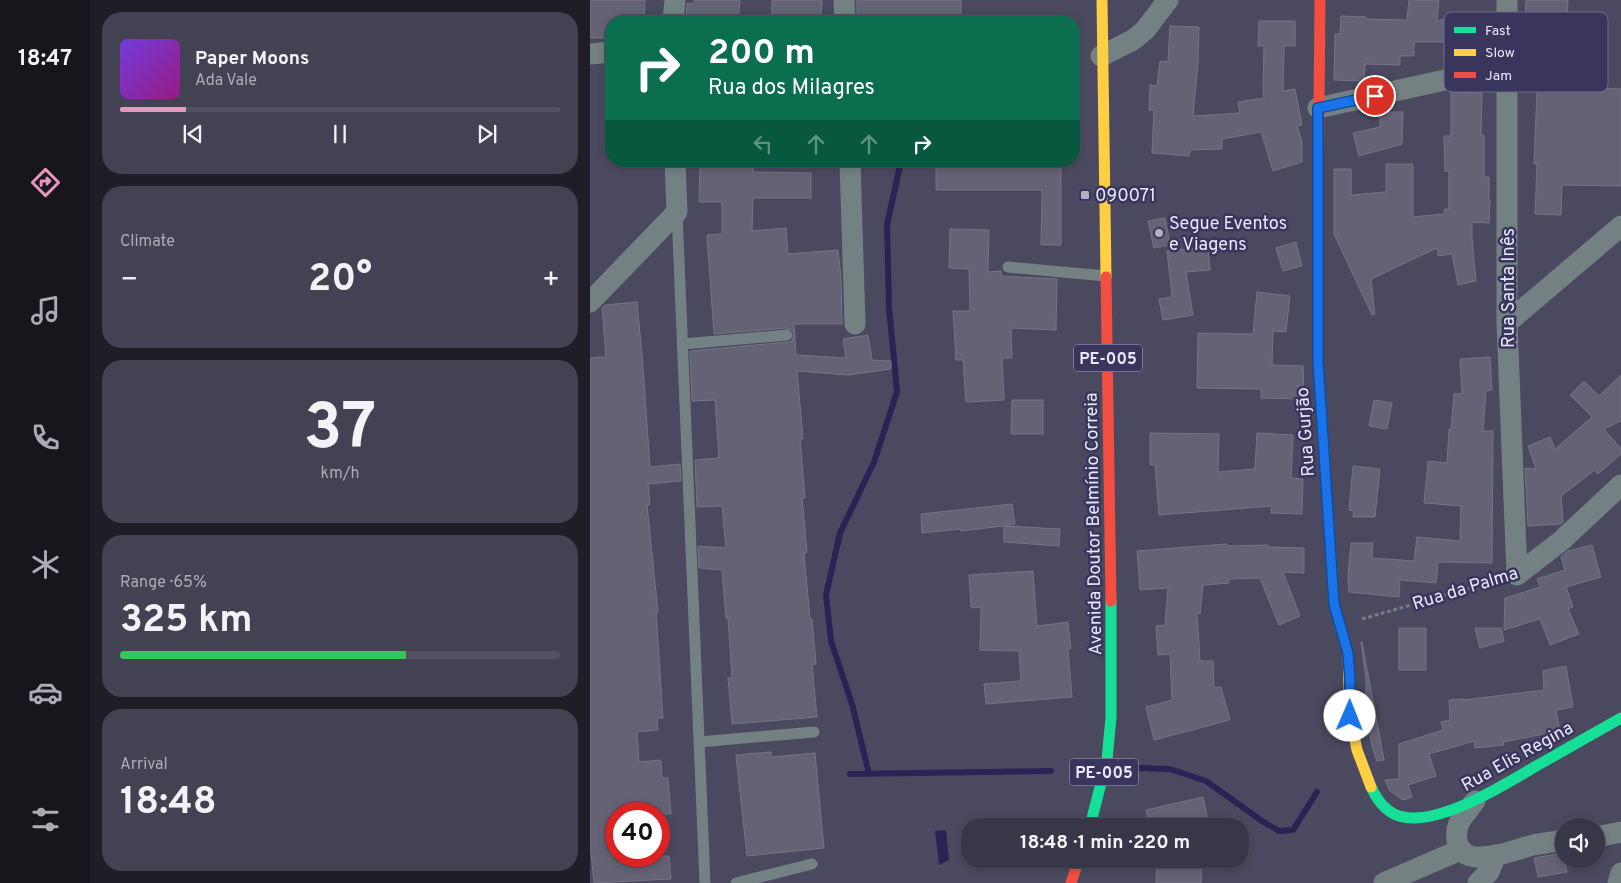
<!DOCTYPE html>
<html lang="en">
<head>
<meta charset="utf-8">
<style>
  :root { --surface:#383747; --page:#434252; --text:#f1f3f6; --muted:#abacb4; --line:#525160; --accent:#e797bd }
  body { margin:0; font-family:Overpass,sans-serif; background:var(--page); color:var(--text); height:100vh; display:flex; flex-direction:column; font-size:19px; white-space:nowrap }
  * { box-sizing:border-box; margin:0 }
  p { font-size:16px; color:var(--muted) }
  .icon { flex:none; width:28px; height:28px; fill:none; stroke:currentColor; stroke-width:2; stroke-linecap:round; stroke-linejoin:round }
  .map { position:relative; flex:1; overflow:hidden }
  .panel { display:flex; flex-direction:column; gap:12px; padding:12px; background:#1f1e27; width:500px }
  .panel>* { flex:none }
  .hud { position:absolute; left:15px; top:15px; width:475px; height:152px; border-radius:20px; box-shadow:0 2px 8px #0003,0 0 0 1px var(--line); background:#0b6e4f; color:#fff; overflow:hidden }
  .controls { position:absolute; left:965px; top:818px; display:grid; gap:10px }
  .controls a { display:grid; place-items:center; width:50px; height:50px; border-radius:50%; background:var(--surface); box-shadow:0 2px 8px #0003,0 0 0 1px var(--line); font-size:25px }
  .speed { position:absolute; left:15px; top:802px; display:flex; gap:10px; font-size:25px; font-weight:700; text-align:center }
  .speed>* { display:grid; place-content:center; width:65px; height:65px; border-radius:50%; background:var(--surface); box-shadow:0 2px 8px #0003,0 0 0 1px var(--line); line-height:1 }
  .speed .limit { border:8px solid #d22; background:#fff; color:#111 }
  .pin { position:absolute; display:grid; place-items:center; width:42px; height:42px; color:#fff; margin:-21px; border:2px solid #fff; border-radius:50%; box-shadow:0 1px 5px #0007 }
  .me { position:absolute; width:55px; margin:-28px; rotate:1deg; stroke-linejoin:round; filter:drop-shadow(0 0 4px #0008) }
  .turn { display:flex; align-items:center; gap:18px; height:105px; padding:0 20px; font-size:22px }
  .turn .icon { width:65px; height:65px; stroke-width:2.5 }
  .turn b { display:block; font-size:35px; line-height:42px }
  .lanes { display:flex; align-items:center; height:48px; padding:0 20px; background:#0003; justify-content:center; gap:25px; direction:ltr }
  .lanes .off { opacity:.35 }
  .big { font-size:38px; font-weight:700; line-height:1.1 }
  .panel .tile { flex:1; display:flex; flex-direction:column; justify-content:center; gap:8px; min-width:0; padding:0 18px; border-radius:20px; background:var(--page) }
  .panel .dial { align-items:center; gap:0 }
  .dial b { font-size:65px; line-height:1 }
  .song { display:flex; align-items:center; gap:15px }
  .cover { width:60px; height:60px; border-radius:8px; background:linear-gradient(135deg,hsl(260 70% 55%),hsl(310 70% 35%)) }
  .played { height:5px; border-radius:2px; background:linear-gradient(90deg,var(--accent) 15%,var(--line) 15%) }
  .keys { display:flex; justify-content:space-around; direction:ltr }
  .heat { display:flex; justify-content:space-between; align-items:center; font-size:28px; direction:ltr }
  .charge { height:8px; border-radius:4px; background:linear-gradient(90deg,#34c759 65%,var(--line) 0) }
  .trip { position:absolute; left:371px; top:818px; width:288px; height:50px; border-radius:20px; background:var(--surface); box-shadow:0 2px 8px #0003,0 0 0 1px var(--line); font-weight:700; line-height:50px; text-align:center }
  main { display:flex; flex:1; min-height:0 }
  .tab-bar { display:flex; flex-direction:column; width:90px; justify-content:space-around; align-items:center; background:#16161c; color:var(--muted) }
  .tab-bar .icon { width:35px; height:35px }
  .tab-bar .selected { color:var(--accent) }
  .tab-bar b { font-size:22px; color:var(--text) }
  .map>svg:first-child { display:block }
  .water { fill:#2b2255 }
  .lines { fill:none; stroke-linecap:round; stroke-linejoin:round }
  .stream { stroke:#2b2255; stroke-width:6 }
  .building { fill:#646274; stroke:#757487 }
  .path { stroke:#757d82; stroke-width:3; stroke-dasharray:4 2.5; stroke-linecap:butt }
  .lane { stroke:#748182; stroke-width:11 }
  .street { stroke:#748182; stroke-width:21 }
  .fast { stroke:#16e098; stroke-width:11 }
  .slow { stroke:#ffcf43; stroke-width:11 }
  .jam { stroke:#f24e42; stroke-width:11 }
  .route-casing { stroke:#114b97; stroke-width:12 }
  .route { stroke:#1a73e8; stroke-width:9 }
  .poi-dot { fill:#b2b0c5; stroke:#39355d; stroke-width:2 }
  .labels { text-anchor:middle; stroke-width:5; stroke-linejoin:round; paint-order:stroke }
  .shield { fill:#39355d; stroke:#b4b2cc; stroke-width:1 }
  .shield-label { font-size:16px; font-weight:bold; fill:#e9e8fc }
  .poi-label { font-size:18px; fill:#e9e8fc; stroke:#39355d; text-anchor:start }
  .street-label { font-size:18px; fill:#e9e8fc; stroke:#39355d }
  .key { fill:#39355d; stroke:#6e6b8d; stroke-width:1 }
  .key-label { font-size:14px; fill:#e9e8fc }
</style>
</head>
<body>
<main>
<nav class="tab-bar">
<b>18:47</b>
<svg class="icon selected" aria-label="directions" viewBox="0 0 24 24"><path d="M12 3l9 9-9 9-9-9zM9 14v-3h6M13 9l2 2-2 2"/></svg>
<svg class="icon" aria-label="music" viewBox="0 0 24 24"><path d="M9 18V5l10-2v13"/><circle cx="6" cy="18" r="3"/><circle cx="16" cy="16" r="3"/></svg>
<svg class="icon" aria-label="phone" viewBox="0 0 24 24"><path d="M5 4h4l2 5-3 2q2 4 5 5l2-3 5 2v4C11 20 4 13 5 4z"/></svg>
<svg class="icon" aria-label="climate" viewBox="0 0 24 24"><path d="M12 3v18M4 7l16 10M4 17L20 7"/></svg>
<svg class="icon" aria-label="car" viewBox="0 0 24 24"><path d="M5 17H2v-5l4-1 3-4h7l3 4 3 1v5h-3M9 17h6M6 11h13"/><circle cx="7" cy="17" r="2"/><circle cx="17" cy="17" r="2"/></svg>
<svg class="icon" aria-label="filters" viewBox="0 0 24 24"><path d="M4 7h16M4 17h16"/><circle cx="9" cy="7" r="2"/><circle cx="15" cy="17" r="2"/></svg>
</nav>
<section class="panel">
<div class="tile">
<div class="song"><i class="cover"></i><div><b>Paper Moons</b><p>Ada Vale</p></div></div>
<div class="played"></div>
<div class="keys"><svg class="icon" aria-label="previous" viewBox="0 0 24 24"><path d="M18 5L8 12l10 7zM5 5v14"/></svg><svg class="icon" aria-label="pause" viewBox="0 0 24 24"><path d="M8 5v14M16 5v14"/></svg><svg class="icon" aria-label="next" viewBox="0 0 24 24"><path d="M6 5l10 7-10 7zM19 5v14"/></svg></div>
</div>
<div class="tile"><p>Climate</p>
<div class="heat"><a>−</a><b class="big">20°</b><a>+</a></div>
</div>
<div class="tile dial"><b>37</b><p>km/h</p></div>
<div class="tile"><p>Range · 65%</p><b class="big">325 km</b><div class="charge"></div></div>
<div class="tile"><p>Arrival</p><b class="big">18:48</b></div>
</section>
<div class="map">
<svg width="1031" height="883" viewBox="0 0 1031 883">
  <rect width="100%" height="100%" fill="#4b495f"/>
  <path class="water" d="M356,830L359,860L349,865L345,831Z"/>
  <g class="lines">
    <path class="stream" d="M549,768L580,769L616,781L672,821L689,831L703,830L727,792
      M260,774L461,771
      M279,774L262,704L241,641L236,595L250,533L284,462L307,392L299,307L297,225L311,161"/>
  </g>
  <path class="building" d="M0,0H55L54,21H21V38H0Z
    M104,0H150L148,21H96L97,3L104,4Z
    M182,0H232L231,21H182Z
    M267,0H371V21L267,18Z
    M819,0H849L847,21L886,13L892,45L854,53V42H824V56H810V65L775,64L774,81L744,80L745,34H750L751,16L776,17V19L817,20Z
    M936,0H978L977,22H961L960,61L934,60Z
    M669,21H705V46H694L693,91L705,89L712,125L707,126L712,142V162L683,171L671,132L632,139V149L600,150L599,156L562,153L564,110H559L560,85L567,86L570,61L578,62L580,26L609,27L608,63L603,116L650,113L648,102L674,98L673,90L674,46H668Z
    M948,66L1004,69L1003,88L1031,89V186L972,185L971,215L945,214L947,164H944Z
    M861,92L892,93L891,135H894V177H899V200H900L899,223L882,222V239L886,281L868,285L862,254L848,256L847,248L781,279L785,314L782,315L744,234V169H761V195L796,192V164H823V217L854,214L855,209H859V171H855L854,136H861Z
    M790,112H813L812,144L769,156L763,133L790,127Z
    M110,161H152V167H163V172L221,173V198H163L162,231L196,228L198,254L248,250L251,277L252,324H204L206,355L256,358L253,339L278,335L282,360L301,361V369L258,375L207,371L213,439H210L215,498H212L217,552L214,553L220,619H222L226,664L222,665L227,717L142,724L138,678H142L138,618H136L132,570L109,568L108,546L136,548L132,506L107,507L105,460L129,458L125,400L102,401L100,351L198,342L202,341L204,335L203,330L196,328L124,334L117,235L132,234V202H109Z
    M346,161H471V245H451L452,190H346Z
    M575,218L580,245L564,248L558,221Z
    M360,229L399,230L398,272L411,271V276L467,279L466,330L421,328L422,358H412L414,400L376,402L373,360H366L363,311H380L379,269L359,268Z
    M706,242L712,266L693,271L686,248Z
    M618,247L620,270L596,272L603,315L573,320L569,299L582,297L577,251Z
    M667,292L700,296L696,332L683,331L682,365L713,366L714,399L671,398V389L607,388L608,333L663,334Z
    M47,302L52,355L60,467L90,464L91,481L58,484L60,504L57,505L68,612H66L73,718H67L68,730L47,732L49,762L71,760L72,778H78L81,814H26V856H79L81,879L4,883L0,842V358L16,357L12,308L15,305Z
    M900,357L902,390L896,391L893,431H903L902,563L848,562L846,583L810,580L809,597L759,592L758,576L761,543H783L782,558L824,561L827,537L870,541L871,506L834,503L838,461L857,463L859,429H861L864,394H872L870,359Z
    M1031,375V421L1014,429L1031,449V454L1008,474L1005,470L971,496L973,522L971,524L938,526L935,468L946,469L938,446L960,437L965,449L1002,417L980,395L994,381L1009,396Z
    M422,400H453V434H421Z
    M784,400L802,403L797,429L779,426Z
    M560,433L629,434L628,472L665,469L667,433L703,435L701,478L713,479L712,514L681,513L682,506L569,515L565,465H560Z
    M763,466L790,469L785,517H763L764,511L759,510Z
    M422,504L425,524L415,526L470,529L469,546L414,542V526L371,531V529L332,533L331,514Z
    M636,544L637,546L678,545V547L714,548V573L693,572L710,616L689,625L670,578L639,579V583L613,585L610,614L607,613L610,661H623L624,688L631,687L640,720L564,740L556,707L582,700L580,654L568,655L566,626L575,625L578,588L550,590L547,551Z
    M1002,545L1011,577L976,587L983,607L978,609L989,634L960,645L950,619L914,630L915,598L950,587L947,579L975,570L971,557L978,551Z
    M443,571L447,626L478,622L481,649H478L482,697L396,704L394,684L431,681L429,651L390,650L391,607L381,608L379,575Z
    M809,628H836V670H809Z
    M885,628H911L914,641L890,648Z
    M771,642H772L794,760L787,761L782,746L776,714V679Z
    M976,666L983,707L966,710L970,731L913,742L914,745L885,748L884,741L839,754L846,776L818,785L822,797L813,800L800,791L795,780L809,779V744L853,730L851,722L860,720L859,700L874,699V700L954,690L953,671Z
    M181,752V757L225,753L234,848L157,856L146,755Z
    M613,797L619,826H559L556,810Z
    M973,853L977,872L948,877L944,858Z
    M567,859H612L611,883H566Z"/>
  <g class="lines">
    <path class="path" d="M772,619L908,580"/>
    <path class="lane" d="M87,213L115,883
      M418,267L516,276
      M93,344L197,335
      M109,742L224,732
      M146,883L222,864"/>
    <path class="street" d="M254,0L255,21
      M917,0V323L927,575
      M83,21L85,0
      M0,54L21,52
      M511,56L543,40L555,30L578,0
      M728,108L918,66
      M260,161L265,324
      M0,302L87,212L85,161
      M917,323L1031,226
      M927,575L971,541L1031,485
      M885,801C880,808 873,815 869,823C863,838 868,856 886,857C905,858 925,850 943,845C953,843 964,842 974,840
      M1006,837L1031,832
      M794,883L870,850
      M888,883L899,872L906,855
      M1028,883L1031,873"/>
    <path class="fast" d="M728,207V361L738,513
      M781,787C787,800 797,814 813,817C852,825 915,784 948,765C976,749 1003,734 1031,718
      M500,826L517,760L521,717V601"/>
    <path class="slow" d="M512,0L516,277
      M738,513L744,604L758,653L760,716L767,750L781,787"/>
    <path class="jam" d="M728,207L730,0
      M516,277L521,601
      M481,883L489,859"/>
  </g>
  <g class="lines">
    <g class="route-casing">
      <path id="route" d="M760,716V680L758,653L744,604L728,362V108L785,96"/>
    </g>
    <use href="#route" class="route"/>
  </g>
  <g class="poi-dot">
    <rect x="490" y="190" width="10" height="10" rx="2.5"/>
    <circle cx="569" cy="233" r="5"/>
  </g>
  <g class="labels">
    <g class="shield">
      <rect x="484" y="344.5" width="68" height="27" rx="4"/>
      <rect x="480" y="758.5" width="68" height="27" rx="4"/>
    </g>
    <g class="shield-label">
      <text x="518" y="364">PE-005</text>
      <text x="514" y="778">PE-005</text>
    </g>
    <g class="poi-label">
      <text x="505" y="201">090071</text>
      <text x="579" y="229">Segue Eventos<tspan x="579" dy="21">e Viagens</tspan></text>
    </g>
    <g class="street-label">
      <text transform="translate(918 288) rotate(-90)" y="6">Rua Santa Inês</text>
      <text transform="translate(715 432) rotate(-94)" y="6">Rua Gurjão</text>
      <text transform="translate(503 524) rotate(-91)" y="6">Avenida Doutor Belmínio Correia</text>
      <text transform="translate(875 588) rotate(-17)" y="6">Rua da Palma</text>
      <text transform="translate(927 756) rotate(-29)" y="6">Rua Elis Regina</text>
    </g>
  </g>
  <rect x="854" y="12" width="164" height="80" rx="8" class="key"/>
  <rect x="864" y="27" width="22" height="6" fill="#16e098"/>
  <rect x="864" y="49" width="22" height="7" fill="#ffcf43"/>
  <rect x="864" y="72" width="22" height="6" fill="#f24e42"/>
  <g class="key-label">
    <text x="895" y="35">Fast</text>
    <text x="895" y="57">Slow</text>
    <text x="895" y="80">Jam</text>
  </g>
</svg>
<div class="controls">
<a><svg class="icon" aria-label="sound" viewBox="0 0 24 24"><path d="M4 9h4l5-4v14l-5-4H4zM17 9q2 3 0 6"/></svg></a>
</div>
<div class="speed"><div class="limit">40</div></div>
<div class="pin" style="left:785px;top:96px;background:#d93025"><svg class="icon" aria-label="arrive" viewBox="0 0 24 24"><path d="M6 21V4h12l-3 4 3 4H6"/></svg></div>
<svg class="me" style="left:760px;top:716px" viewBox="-20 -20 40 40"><circle r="19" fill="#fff"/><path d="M0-13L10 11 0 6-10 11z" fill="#1a73e8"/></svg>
<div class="trip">18:48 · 1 min · 220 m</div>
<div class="hud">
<div class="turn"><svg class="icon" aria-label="right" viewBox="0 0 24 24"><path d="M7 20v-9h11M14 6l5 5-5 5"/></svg><div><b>200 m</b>Rua dos Milagres</div></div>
<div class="lanes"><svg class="icon off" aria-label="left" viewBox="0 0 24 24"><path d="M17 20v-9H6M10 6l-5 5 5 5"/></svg><svg class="icon off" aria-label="ahead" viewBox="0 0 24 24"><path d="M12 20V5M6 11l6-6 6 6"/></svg><svg class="icon off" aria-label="ahead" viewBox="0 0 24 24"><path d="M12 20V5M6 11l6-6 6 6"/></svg><svg class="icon" aria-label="right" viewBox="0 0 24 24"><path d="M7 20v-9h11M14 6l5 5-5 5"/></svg></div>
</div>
</div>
</main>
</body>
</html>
